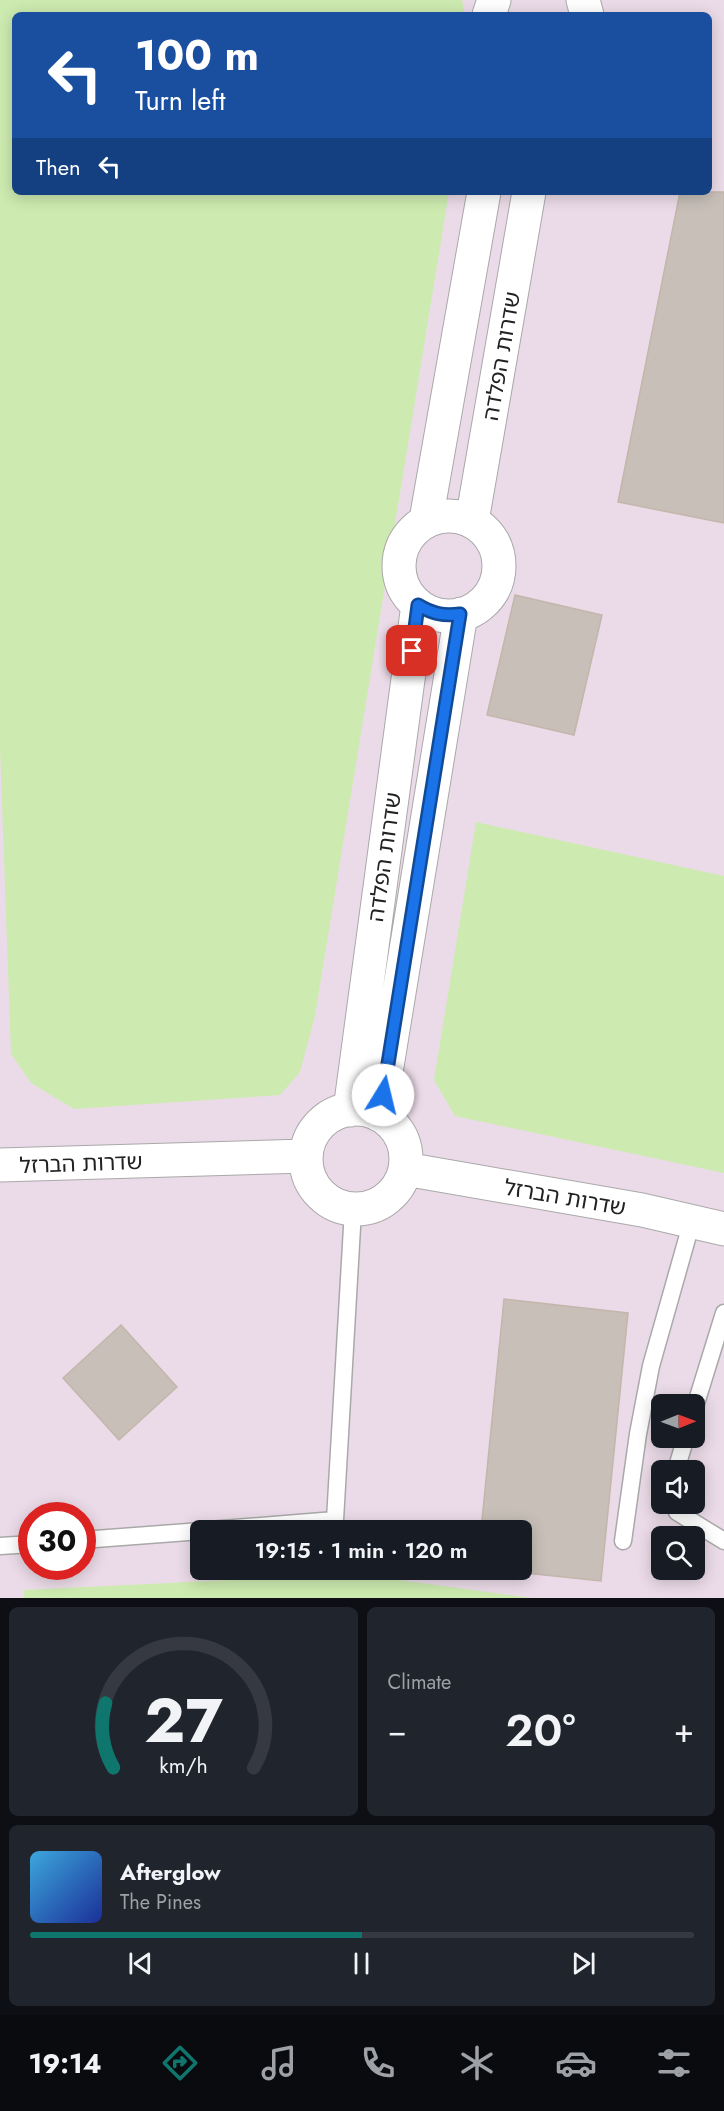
<!DOCTYPE html>
<html lang="en">
<head>
<meta charset="utf-8">
<style>
  :root { --surface:#171b24; --page:#20242c; --text:#f1f3f6; --muted:#9ea1a6; --line:#363941; --accent:#0f766e }
  body { margin:0; font-family:Jost,"Noto Sans Hebrew",sans-serif; background:var(--page); color:var(--text); height:100vh; display:flex; flex-direction:column; font-size:22px; white-space:nowrap }
  * { box-sizing:border-box; margin:0 }
  p { font-size:20px; color:var(--muted) }
  .icon { flex:none; width:33px; height:33px; fill:none; stroke:currentColor; stroke-width:2; stroke-linecap:round; stroke-linejoin:round }
  .map { position:relative; height:1598px; overflow:hidden }
  .sheet { display:flex; flex-direction:column; gap:9px; padding:9px; background:#0d0f14; flex:1 }
  .sheet>* { flex:none }
  .guide { position:absolute; left:12px; top:12px; width:700px; height:183px; border-radius:9px; box-shadow:0 3px 15px #0003; background:#1a4fa0; color:#fff; overflow:hidden }
  .needle { width:39px; rotate:89deg }
  .buttons { position:absolute; left:651px; top:1394px; display:grid; gap:12px }
  .buttons a { display:grid; place-items:center; width:54px; height:54px; border-radius:9px; background:var(--surface); box-shadow:0 3px 15px #0003; font-size:30px }
  .speed { position:absolute; left:18px; top:1502px; display:flex; gap:12px; font-size:30px; font-weight:700; text-align:center }
  .speed>* { display:grid; place-content:center; width:78px; height:78px; border-radius:50%; background:var(--surface); box-shadow:0 3px 15px #0003; line-height:1 }
  .speed .limit { border:9px solid #d22; background:#fff; color:#111 }
  .pin { position:absolute; display:grid; place-items:center; width:51px; height:51px; color:#fff; margin:-26px; border-radius:12px; box-shadow:0 3px 9px #0006 }
  .me { position:absolute; width:66px; margin:-33px; rotate:9deg; stroke-linejoin:round; filter:drop-shadow(0 0 4px #0008) }
  .turn { display:flex; align-items:center; gap:21px; height:126px; padding:0 24px; font-size:27px }
  .turn .icon { width:78px; height:78px; stroke-width:2.5 }
  .turn b { display:block; font-size:42px; line-height:51px }
  .then { display:flex; align-items:center; height:57px; padding:0 24px; background:#0003; gap:12px; font-size:22px }
  .big { font-size:45px; font-weight:600; line-height:1.1 }
  .sheet .card { flex:1; display:flex; flex-direction:column; justify-content:center; gap:9px; min-width:0; padding:0 21px; border-radius:9px; background:var(--page) }
  .sheet .dial { align-items:center; gap:0 }
  .dial svg { height:156px; overflow:visible; fill:none; stroke:var(--line); stroke-width:7; stroke-linecap:round; text-anchor:middle }
  .dial text { fill:var(--text); stroke:none }
  .song { display:flex; align-items:center; gap:18px }
  .cover { width:72px; height:72px; border-radius:9px; background:linear-gradient(135deg,hsl(200 70% 55%),hsl(230 70% 35%)) }
  .played { height:6px; border-radius:3px; background:linear-gradient(90deg,var(--accent) 50%,var(--line) 50%) }
  .keys { display:flex; justify-content:space-around; direction:ltr }
  .heat { display:flex; justify-content:space-between; align-items:center; font-size:33px; direction:ltr }
  .sheet .tiles { flex:1; display:grid; gap:9px; grid-template-columns:1fr 1fr }
  .card:last-child { grid-column:span 2 }
  .trip { position:absolute; left:190px; top:1520px; width:342px; height:60px; border-radius:9px; background:var(--surface); box-shadow:0 3px 15px #0003; font-weight:600; line-height:60px; text-align:center }
  .dock { display:flex; height:96px; justify-content:space-around; align-items:center; background:#090b0e; color:var(--muted) }
  .dock .icon { width:42px; height:42px }
  .dock .on { color:var(--accent) }
  .dock b { font-size:27px; color:var(--text) }
  .map>svg:first-child { display:block }
  .industrial { fill:#ebdbe8; fill-rule:evenodd }
  .grass { fill:#cdebb0 }
  .building { fill:#c7bfb8; stroke:#c4b6ab; stroke-width:1.5 }
  .lines { fill:none; stroke-linecap:round; stroke-linejoin:round }
  .service-casing { stroke:#a9a9a9; stroke-width:19 }
  .minor-casing { stroke:#a9a9a9; stroke-width:35 }
  .service { stroke:#fff; stroke-width:16 }
  .minor { stroke:#fff; stroke-width:33 }
  .route-casing { stroke:#114b97; stroke-width:15 }
  .route { stroke:#1a73e8; stroke-width:10 }
  .labels { text-anchor:middle; stroke-width:5; stroke-linejoin:round; paint-order:stroke }
  .street-label { font-size:22px; fill:#222; stroke:#fff }
</style>
</head>
<body>
<div class="map">
<svg width="724" height="1598" viewBox="0 0 724 1598">
  <rect width="100%" height="100%" fill="#f2efe9"/>
  <path class="industrial" d="M0,0H724V1598H0ZM15,15H710V192H15ZM662,1404H694V1437H662ZM662,1470H694V1503H662ZM32,1515H82V1566H32ZM201,1530H522V1569H201ZM662,1536H694V1569H662Z"/>
  <path class="grass" d="M0,0H462L465,15H15V192H449L315,1016L300,1072L280,1095L74,1109L31,1083L11,1054L0,749Z
    M476,822L724,876V1173L455,1116L434,1080Z
    M354,1574L532,1598H24V1590Z"/>
  <path class="building" d="M680,192H724V523L618,502Z
    M515,595L602,615L574,735L487,715Z
    M504,1299L628,1313L601,1581L488,1569H522V1530H481Z
    M121,1325L177,1387L119,1440L63,1378Z"/>
  <g class="lines">
    <g class="service-casing">
      <path id="service" d="M694,1410L724,1313
        M676,1470L686,1437
        M674,1503L677,1512L724,1541
        M209,1530L335,1520L353,1210
        M82,1540L201,1531
        M623,1541L638,1434L651,1366L692,1221
        M0,1546L32,1544"/>
    </g>
    <g class="minor-casing">
      <path id="minor" d="M583,0L587,15
        M489,15L494,0
        M399 566a50 50 0 1 1 100 0a50 50 0 1 1-100 0Z
        M426,520L484,192
        M472,521L529,192
        M306 1159a50 50 0 1 1 100 0a50 50 0 1 1-100 0Z
        M350,1110L418,605
        M379,1115L461,614
        M0,1165L306,1156
        M405,1169L642,1210L724,1229"/>
    </g>
    <use href="#service" class="service"/>
    <use href="#minor" class="minor"/>
  </g>
  <g class="lines">
    <g class="route-casing">
      <path id="route" d="M383,1095L460,614C443,616 433,614 418,605L412,651"/>
    </g>
    <use href="#route" class="route"/>
  </g>
  <g class="labels">
    <g class="street-label">
      <text transform="translate(501 356) rotate(-80)" y="8">שדרות הפלדה</text>
      <text transform="translate(384 857) rotate(-82)" y="8">שדרות הפלדה</text>
      <text transform="translate(81 1163) rotate(-2)" y="8">שדרות הברזל</text>
      <text transform="translate(565 1197) rotate(10)" y="8">שדרות הברזל</text>
    </g>
  </g>
</svg>
<div class="buttons">
<a><svg class="needle" viewBox="-14 -14 28 28"><path d="M0-13l5 13h-10z" fill="#e53935"/><path d="M0 13l5-13h-10z" fill="#9ea1a6"/></svg></a>
<a><svg class="icon" aria-label="sound" viewBox="0 0 24 24"><path d="M4 9h4l5-4v14l-5-4H4zM17 9q2 3 0 6"/></svg></a>
<a><svg class="icon" aria-label="search" viewBox="0 0 24 24"><circle cx="10" cy="10" r="6"/><path d="M15 15l6 6"/></svg></a>
</div>
<div class="speed"><div class="limit">30</div></div>
<div class="pin" style="left:412px;top:651px;background:#d93025"><svg class="icon" aria-label="arrive" viewBox="0 0 24 24"><path d="M6 21V4h12l-3 4 3 4H6"/></svg></div>
<svg class="me" style="left:383px;top:1095px" viewBox="-20 -20 40 40"><circle r="19" fill="#fff"/><path d="M0-13L10 11 0 6-10 11z" fill="#1a73e8"/></svg>
<div class="trip">19:15 · 1 min · 120 m</div>
<div class="guide">
<div class="turn"><svg class="icon" aria-label="left" viewBox="0 0 24 24"><path d="M17 20v-9H6M10 6l-5 5 5 5"/></svg><div><b>100 m</b>Turn left</div></div>
<div class="then">Then<svg class="icon" aria-label="left" viewBox="0 0 24 24"><path d="M17 20v-9H6M10 6l-5 5 5 5"/></svg></div>
</div>
</div>
<section class="sheet">
<div class="tiles">
<div class="card dial"><svg viewBox="0 0 100 80">
<path d="M14 69A42 42 0 1 1 86 69"/>
<path d="M14 69A42 42 0 0 1 10 36" stroke="#0f766e"/>
<text x="50" y="56" font-size="32" font-weight="700">27</text>
<text x="50" y="72" font-size="11">km/h</text>
</svg></div>
<div class="card"><p>Climate</p>
<div class="heat"><a>−</a><b class="big">20°</b><a>+</a></div>
</div>
<div class="card">
<div class="song"><i class="cover"></i><div><b>Afterglow</b><p>The Pines</p></div></div>
<div class="played"></div>
<div class="keys"><svg class="icon" aria-label="previous" viewBox="0 0 24 24"><path d="M18 5L8 12l10 7zM5 5v14"/></svg><svg class="icon" aria-label="pause" viewBox="0 0 24 24"><path d="M8 5v14M16 5v14"/></svg><svg class="icon" aria-label="next" viewBox="0 0 24 24"><path d="M6 5l10 7-10 7zM19 5v14"/></svg></div>
</div>
</div>
</section>
<nav class="dock">
<b>19:14</b>
<svg class="icon on" aria-label="directions" viewBox="0 0 24 24"><path d="M12 3l9 9-9 9-9-9zM9 14v-3h6M13 9l2 2-2 2"/></svg>
<svg class="icon" aria-label="music" viewBox="0 0 24 24"><path d="M9 18V5l10-2v13"/><circle cx="6" cy="18" r="3"/><circle cx="16" cy="16" r="3"/></svg>
<svg class="icon" aria-label="phone" viewBox="0 0 24 24"><path d="M5 4h4l2 5-3 2q2 4 5 5l2-3 5 2v4C11 20 4 13 5 4z"/></svg>
<svg class="icon" aria-label="climate" viewBox="0 0 24 24"><path d="M12 3v18M4 7l16 10M4 17L20 7"/></svg>
<svg class="icon" aria-label="car" viewBox="0 0 24 24"><path d="M5 17H2v-5l4-1 3-4h7l3 4 3 1v5h-3M9 17h6M6 11h13"/><circle cx="7" cy="17" r="2"/><circle cx="17" cy="17" r="2"/></svg>
<svg class="icon" aria-label="filters" viewBox="0 0 24 24"><path d="M4 7h16M4 17h16"/><circle cx="9" cy="7" r="2"/><circle cx="15" cy="17" r="2"/></svg>
</nav>
</body>
</html>
